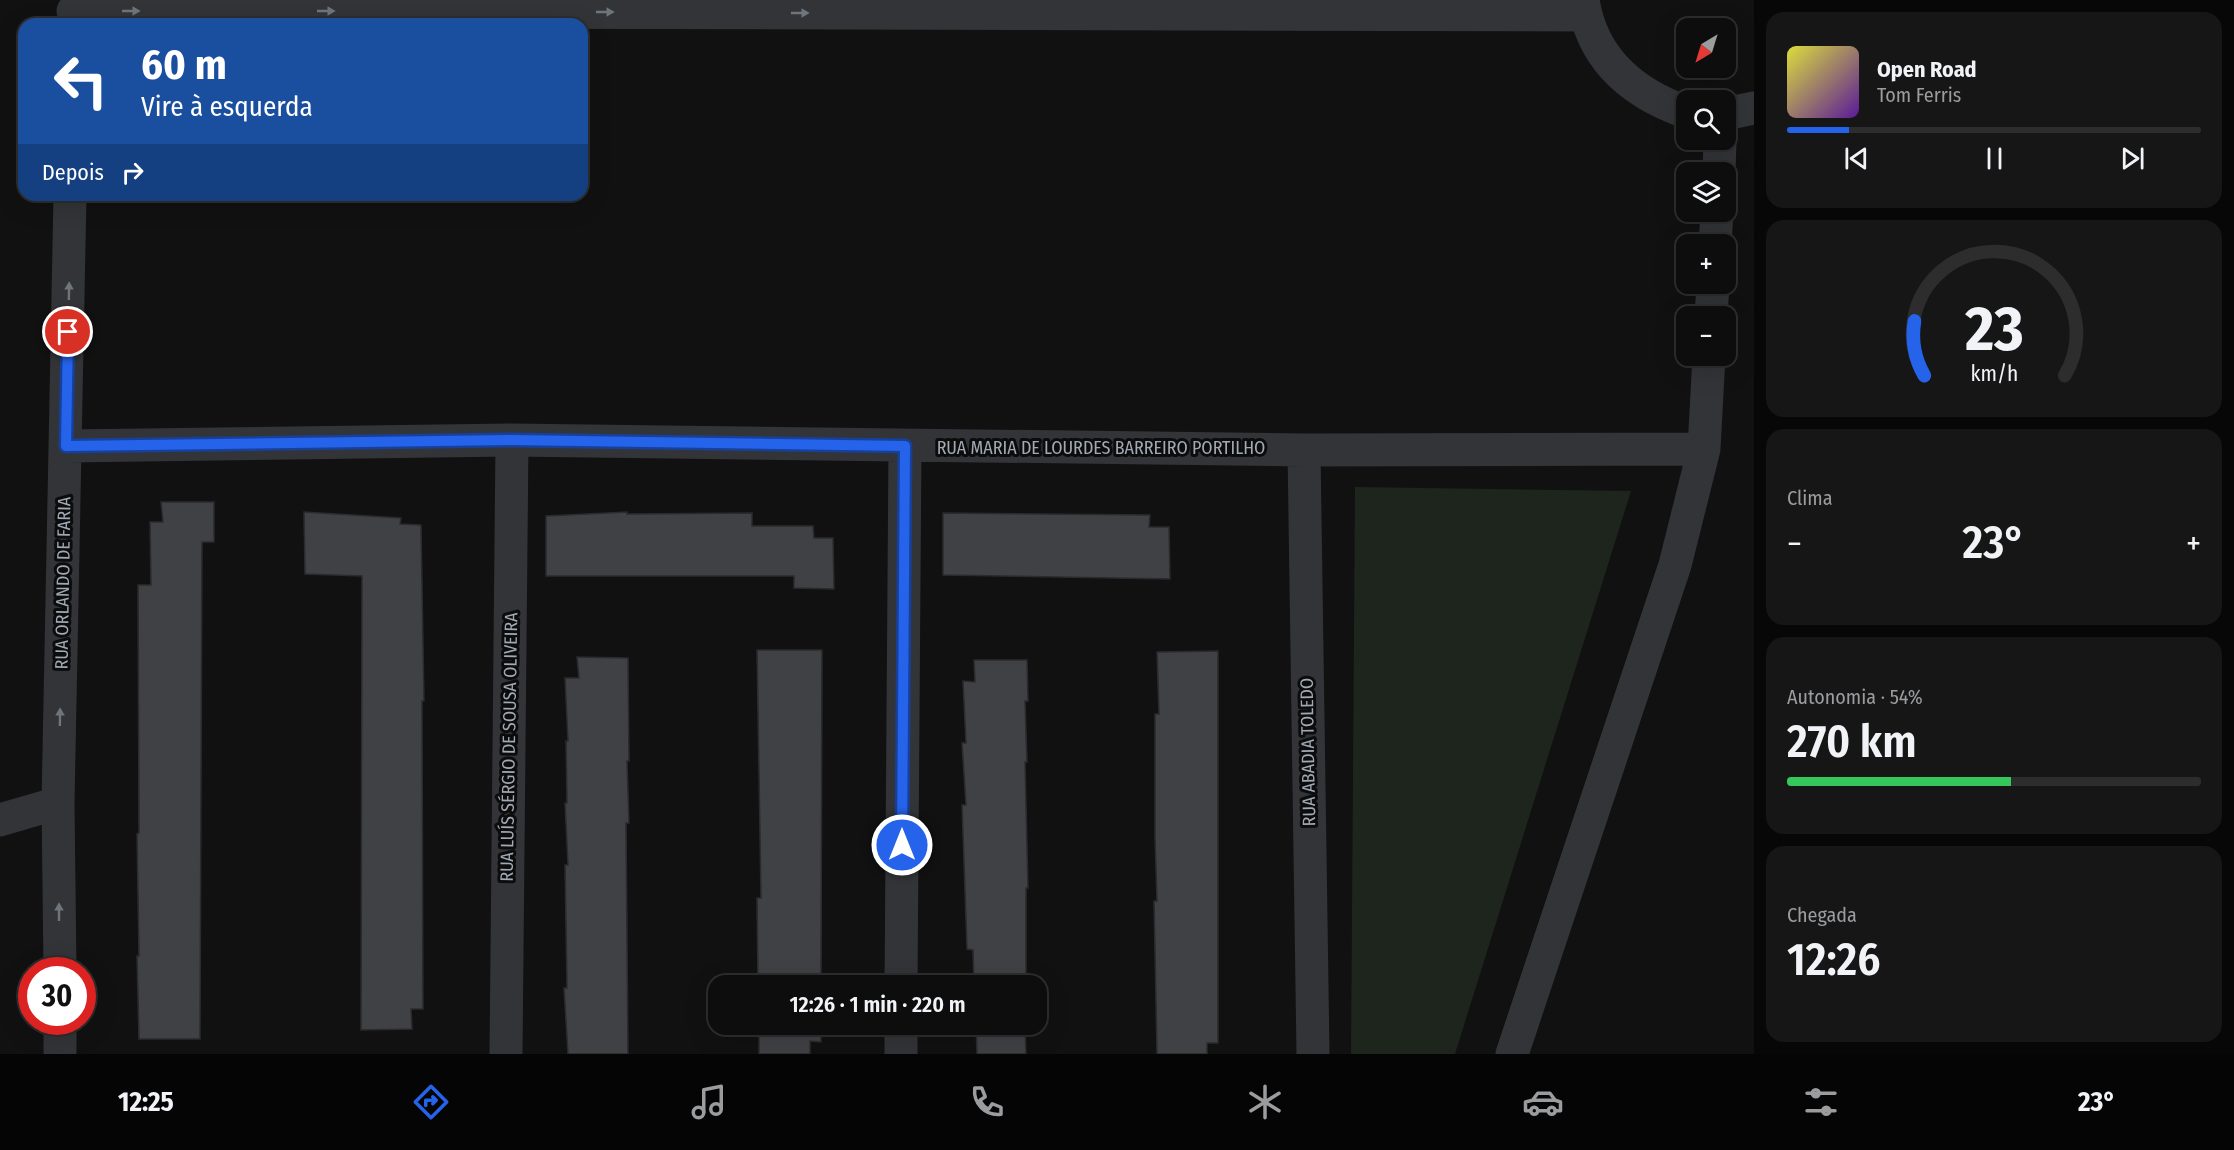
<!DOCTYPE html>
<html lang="pt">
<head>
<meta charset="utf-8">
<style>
  :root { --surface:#0d0d0e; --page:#161617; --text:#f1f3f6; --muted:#9a9c9e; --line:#2d2d2e; --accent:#2563eb }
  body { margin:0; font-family:"Fira Sans Condensed",sans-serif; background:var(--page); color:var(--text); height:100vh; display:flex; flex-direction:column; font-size:22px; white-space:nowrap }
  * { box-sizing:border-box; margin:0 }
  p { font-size:20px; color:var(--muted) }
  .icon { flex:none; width:33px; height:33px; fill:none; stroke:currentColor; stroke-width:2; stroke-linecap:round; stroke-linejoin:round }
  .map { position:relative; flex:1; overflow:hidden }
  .details { display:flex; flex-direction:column; gap:12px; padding:12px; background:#070708; width:480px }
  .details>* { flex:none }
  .hud { position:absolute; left:18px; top:18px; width:570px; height:183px; border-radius:18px; box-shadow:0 6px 24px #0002,0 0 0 2px var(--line); background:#1a4fa0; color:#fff; overflow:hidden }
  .needle { width:39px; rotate:218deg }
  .controls { position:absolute; left:1676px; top:18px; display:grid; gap:12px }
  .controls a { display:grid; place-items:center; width:60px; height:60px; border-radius:12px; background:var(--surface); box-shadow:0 6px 24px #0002,0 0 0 2px var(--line); font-size:30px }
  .speed { position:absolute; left:18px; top:957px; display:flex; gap:12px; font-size:30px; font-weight:700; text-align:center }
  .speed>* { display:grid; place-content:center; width:78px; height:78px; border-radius:50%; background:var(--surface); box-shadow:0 6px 24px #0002,0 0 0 2px var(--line); line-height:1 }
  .speed .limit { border:9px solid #d22; background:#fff; color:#111 }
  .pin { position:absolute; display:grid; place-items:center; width:51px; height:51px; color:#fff; margin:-26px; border:3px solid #fff; border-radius:50%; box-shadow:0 2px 6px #0007 }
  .me { position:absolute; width:66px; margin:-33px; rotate:0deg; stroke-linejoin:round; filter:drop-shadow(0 0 4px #0008) }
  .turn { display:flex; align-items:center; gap:21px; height:126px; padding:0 24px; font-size:27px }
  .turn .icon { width:78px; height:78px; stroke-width:2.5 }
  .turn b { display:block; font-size:42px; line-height:51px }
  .then { display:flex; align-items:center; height:57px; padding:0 24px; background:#0003; gap:12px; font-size:22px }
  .big { font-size:45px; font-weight:600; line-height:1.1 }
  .details .tile { flex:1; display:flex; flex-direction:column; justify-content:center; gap:9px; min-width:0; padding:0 21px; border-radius:18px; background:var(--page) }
  .details .dial { align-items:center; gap:0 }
  .dial svg { height:156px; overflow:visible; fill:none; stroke:var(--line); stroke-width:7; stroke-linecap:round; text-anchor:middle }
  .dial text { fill:var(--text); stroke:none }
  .song { display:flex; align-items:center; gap:18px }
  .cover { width:72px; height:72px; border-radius:9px; background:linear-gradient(135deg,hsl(60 70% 55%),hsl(270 70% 35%)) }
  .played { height:6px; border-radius:3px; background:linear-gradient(90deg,var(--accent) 15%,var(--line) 15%) }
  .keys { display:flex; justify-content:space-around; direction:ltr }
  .heat { display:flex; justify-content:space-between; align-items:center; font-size:33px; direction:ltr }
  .charge { height:9px; border-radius:4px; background:linear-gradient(90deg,#34c759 54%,var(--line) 0) }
  .trip { position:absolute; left:708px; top:975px; width:339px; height:60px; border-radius:18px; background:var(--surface); box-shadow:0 6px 24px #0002,0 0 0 2px var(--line); font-weight:600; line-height:60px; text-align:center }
  .dock { display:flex; height:96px; justify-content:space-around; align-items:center; background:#050506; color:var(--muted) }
  .dock .icon { width:42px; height:42px }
  .dock .current { color:var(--accent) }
  .dock b { font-size:27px; color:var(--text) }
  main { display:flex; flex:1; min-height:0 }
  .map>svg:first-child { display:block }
  .green { fill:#1d251d }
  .building { fill:#404145; stroke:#2b2b2e; stroke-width:1.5 }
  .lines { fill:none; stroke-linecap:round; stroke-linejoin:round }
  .minor { stroke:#323437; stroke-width:33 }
  .oneway { fill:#6f757c }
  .route-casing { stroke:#184099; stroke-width:15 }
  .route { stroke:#2563eb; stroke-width:10 }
  .labels { text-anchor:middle; stroke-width:6; stroke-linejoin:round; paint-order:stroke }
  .street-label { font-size:18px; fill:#a1aab4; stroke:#0c0c0d }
</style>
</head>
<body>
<main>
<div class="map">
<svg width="1754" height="1054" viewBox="0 0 1754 1054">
  <rect width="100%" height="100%" fill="#111112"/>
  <path class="green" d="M1355,487L1631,491L1455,1054H1351Z"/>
  <path class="building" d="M161,502H214V542H202L200,1039H139L137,956H139L137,834L139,833L138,585H151L150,522H163Z
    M304,512L401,518L400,524L421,525L424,701H422L423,1009H411L412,1029L361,1030L362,576L305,574Z
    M627,512V514L752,513V526H813L814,538H833L834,589L794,588V576H546V516Z
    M943,513L1150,515L1149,527H1169L1170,579L943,575Z
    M757,650H822L821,986H758L757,898H761Z
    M1218,651V1043H1207V1054H1157L1154,901H1157L1155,838V714H1159L1157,652Z
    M577,657L628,658L629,761H627L629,823H626L628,1054H568L564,988H567L565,865H568L565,803H567L566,741H568L565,678H579Z
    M974,660H1027L1028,701H1025L1027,762H1025L1028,888H1026V986H974L973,950L967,949L962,805H966L962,743H966L963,681L975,682Z
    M759,1024H821V1042L810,1041V1054H759Z
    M976,1024H1025L1026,1054H977Z"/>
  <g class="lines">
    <path class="minor" d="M1583,0C1592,59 1632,93 1686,112
      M73,11L1586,15
      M1725,114L1754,108
      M1719,172L1720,140
      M1715,244L1717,212
      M1711,316L1713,284
      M66,446L512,440L1304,450L1704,449
      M1304,450L1313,1054
      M0,820L58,803
      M60,970L58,803L70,195
      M901,986L905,446
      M60,1022V1054
      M506,1054L512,440
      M901,1054V1024
      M1512,1054L1675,565L1704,449L1709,356"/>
  </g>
  <defs><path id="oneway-solid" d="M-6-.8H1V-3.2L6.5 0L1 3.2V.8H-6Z" transform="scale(1.5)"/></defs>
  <g class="oneway">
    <use href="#oneway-solid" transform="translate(131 11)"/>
    <use href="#oneway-solid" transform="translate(326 11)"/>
    <use href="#oneway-solid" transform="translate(605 12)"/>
    <use href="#oneway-solid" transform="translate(800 13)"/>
    <use href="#oneway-solid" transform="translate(69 291) rotate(-89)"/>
    <use href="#oneway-solid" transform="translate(60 717) rotate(-89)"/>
    <use href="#oneway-solid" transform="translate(59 912) rotate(-90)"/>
  </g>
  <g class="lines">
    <g class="route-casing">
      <path id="route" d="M68,332L66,446L512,440L905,446L902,845"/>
    </g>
    <use href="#route" class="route"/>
  </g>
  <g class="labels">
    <g class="street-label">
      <text x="1101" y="454">RUA MARIA DE LOURDES BARREIRO PORTILHO</text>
      <text transform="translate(63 583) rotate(-89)" y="6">RUA ORLANDO DE FARIA</text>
      <text transform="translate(509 747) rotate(-89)" y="6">RUA LUÍS SÉRGIO DE SOUSA OLIVEIRA</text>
      <text transform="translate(1308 752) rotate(-91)" y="6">RUA ABADIA TOLEDO</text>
    </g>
  </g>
</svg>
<div class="controls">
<a><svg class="needle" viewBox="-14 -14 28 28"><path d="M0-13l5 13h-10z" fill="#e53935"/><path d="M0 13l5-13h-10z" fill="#9a9c9e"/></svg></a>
<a><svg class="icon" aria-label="search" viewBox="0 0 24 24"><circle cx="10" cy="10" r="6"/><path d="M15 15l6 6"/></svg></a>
<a><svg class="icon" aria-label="layers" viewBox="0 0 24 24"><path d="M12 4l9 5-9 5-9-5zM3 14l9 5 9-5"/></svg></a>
<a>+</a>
<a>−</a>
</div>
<div class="speed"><div class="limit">30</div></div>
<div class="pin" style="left:68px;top:332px;background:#d93025"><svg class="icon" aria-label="arrive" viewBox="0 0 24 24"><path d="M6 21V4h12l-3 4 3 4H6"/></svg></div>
<svg class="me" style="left:902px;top:845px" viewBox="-20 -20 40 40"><circle r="17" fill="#2563eb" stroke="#fff" stroke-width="3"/><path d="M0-11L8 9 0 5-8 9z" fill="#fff"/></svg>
<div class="trip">12:26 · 1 min · 220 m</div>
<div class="hud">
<div class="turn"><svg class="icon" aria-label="left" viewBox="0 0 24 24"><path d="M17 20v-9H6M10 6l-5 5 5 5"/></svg><div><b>60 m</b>Vire à esquerda</div></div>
<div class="then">Depois<svg class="icon" aria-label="right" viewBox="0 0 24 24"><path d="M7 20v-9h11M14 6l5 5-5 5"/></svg></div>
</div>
</div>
<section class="details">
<div class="tile">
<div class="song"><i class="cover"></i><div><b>Open Road</b><p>Tom Ferris</p></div></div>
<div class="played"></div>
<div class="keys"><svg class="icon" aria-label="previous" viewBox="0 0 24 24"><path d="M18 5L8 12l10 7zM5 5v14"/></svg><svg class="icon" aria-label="pause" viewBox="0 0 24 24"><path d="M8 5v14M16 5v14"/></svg><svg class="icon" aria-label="next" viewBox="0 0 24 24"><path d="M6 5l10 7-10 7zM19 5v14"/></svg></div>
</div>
<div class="tile dial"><svg viewBox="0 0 100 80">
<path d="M14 69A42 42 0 1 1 86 69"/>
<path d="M14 69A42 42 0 0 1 9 41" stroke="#2563eb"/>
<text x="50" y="56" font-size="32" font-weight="700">23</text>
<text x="50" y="72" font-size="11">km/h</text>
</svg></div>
<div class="tile"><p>Clima</p>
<div class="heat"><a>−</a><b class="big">23°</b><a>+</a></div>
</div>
<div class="tile"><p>Autonomia · 54%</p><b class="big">270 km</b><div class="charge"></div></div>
<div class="tile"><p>Chegada</p><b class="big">12:26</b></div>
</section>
</main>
<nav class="dock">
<b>12:25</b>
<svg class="icon current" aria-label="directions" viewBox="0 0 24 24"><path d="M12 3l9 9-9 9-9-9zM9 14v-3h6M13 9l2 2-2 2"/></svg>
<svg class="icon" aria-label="music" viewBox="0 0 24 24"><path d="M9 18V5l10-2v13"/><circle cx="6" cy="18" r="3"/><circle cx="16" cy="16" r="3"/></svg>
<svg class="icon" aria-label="phone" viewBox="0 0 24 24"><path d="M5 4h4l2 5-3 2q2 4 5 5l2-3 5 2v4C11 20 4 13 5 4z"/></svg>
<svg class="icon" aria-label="climate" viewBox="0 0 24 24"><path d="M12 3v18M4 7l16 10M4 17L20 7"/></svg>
<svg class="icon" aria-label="car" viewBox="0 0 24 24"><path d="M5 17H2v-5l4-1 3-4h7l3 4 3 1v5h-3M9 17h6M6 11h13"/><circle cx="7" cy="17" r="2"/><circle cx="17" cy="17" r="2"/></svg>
<svg class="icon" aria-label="filters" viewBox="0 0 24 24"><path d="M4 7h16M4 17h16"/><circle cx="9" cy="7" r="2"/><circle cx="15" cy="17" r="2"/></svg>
<b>23°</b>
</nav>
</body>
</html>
